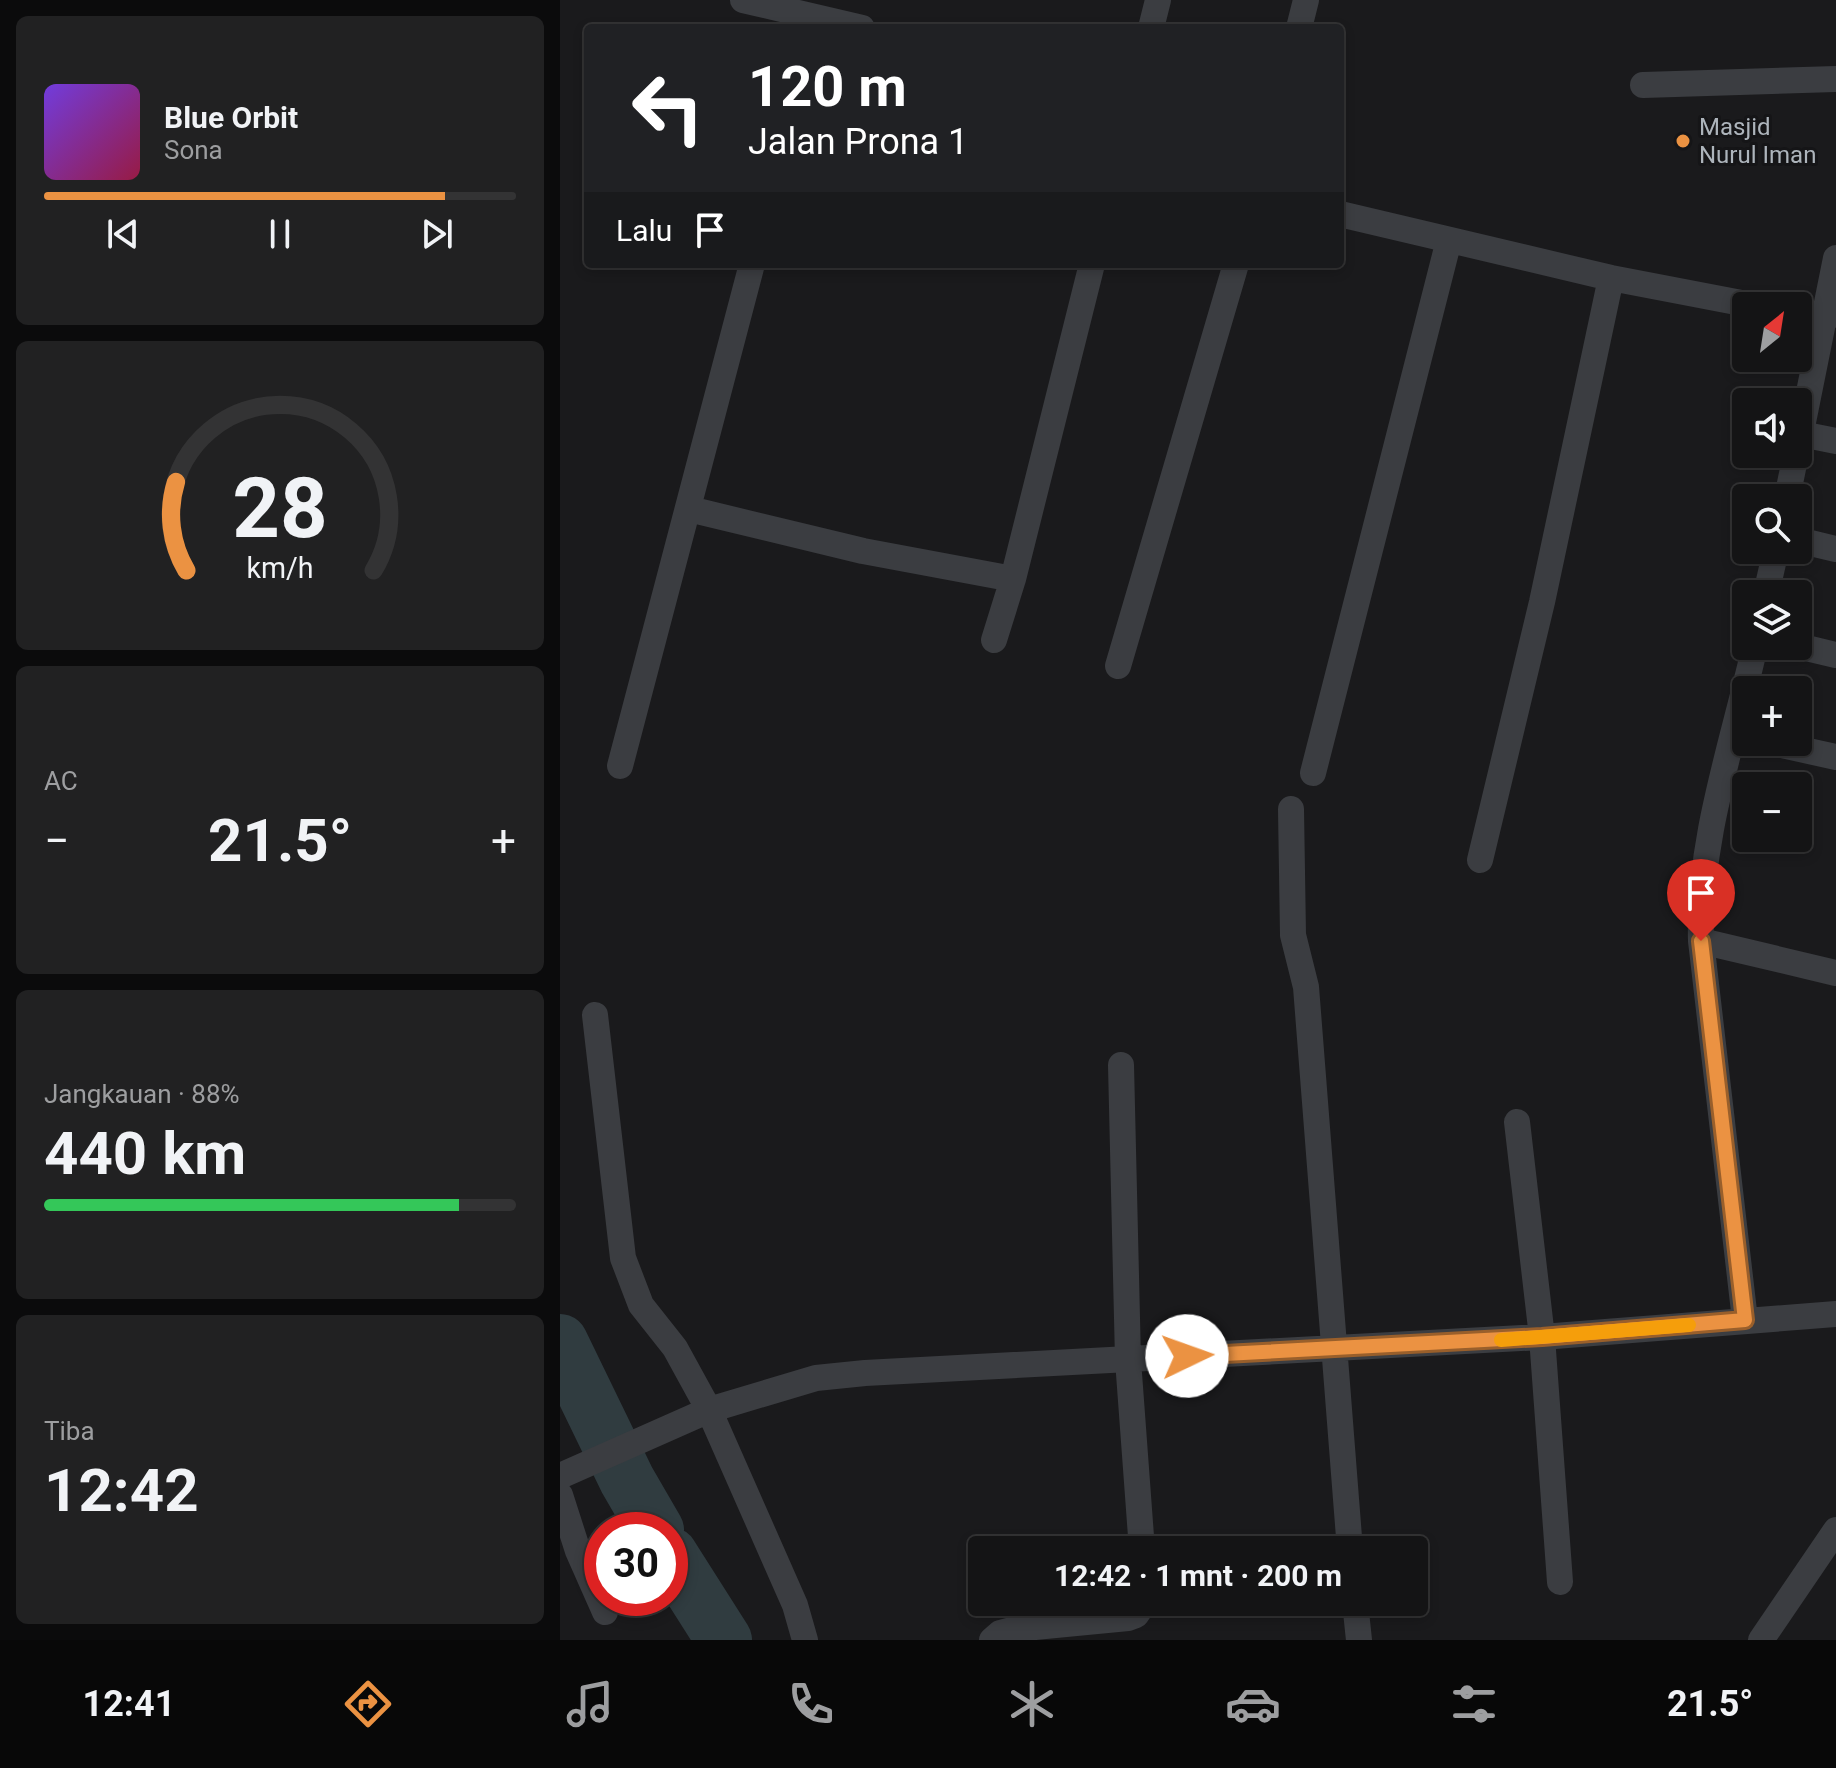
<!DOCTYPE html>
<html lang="id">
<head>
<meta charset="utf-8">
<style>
  :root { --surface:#141415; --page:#212122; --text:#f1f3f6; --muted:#9d9ea0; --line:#333334; --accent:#eb9242 }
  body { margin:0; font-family:Roboto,sans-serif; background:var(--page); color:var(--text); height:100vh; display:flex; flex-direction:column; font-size:30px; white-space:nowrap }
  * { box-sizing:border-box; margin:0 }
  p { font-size:26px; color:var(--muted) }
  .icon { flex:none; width:44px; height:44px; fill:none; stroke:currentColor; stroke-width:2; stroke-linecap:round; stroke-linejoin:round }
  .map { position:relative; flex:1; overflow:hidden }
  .details { display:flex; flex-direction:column; gap:16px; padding:16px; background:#0b0b0c; width:560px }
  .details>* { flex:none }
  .top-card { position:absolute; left:24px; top:24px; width:760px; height:244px; border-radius:8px; box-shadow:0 4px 12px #0003,0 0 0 2px var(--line); background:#202124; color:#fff; overflow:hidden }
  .needle { width:52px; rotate:30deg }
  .controls { position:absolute; left:1172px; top:292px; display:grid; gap:16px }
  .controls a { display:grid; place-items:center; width:80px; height:80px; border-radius:8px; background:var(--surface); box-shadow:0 4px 12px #0003,0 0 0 2px var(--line); font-size:40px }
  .speed { position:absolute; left:24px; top:1512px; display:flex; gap:16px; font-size:40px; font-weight:700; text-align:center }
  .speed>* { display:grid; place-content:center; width:104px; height:104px; border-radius:50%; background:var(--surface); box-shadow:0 4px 12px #0003,0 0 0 2px var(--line); line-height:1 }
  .speed .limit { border:12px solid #d22; background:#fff; color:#111 }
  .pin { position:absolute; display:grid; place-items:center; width:68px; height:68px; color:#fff; margin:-82px -34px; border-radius:50% 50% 50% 0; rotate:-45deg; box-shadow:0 0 8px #0007 }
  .pin .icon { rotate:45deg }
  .me { position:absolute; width:88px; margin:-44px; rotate:87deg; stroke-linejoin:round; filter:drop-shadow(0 0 6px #0008) }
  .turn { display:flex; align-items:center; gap:28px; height:168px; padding:0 32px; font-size:36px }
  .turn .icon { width:104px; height:104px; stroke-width:2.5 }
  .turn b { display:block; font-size:56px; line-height:68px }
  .then { display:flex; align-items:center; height:76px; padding:0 32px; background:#0003; gap:16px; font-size:30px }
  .big { font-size:60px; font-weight:700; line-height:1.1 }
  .details .tile { flex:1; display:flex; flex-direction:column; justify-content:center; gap:12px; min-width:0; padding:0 28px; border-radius:12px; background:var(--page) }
  .details .dial { align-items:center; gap:0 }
  .dial svg { height:208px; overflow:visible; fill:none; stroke:var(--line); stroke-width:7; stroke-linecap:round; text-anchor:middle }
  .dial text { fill:var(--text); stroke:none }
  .song { display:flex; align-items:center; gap:24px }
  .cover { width:96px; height:96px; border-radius:12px; background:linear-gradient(135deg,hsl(260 70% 55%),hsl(340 70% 35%)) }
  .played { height:8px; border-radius:4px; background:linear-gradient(90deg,var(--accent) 85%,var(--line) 85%) }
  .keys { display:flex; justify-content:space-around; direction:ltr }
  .heat { display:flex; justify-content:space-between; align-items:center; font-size:44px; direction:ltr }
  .charge { height:12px; border-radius:6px; background:linear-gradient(90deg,#34c759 88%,var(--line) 0) }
  .trip { position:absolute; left:408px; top:1536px; width:460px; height:80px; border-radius:8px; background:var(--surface); box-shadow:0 4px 12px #0003,0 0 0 2px var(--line); font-weight:700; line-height:80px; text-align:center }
  .tab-bar { display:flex; height:128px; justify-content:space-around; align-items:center; background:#080808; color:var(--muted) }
  .tab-bar .icon { width:56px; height:56px }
  .tab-bar .active { color:var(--accent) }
  .tab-bar b { font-size:36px; color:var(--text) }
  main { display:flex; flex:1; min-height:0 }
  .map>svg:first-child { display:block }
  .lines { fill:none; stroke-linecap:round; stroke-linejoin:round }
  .river { stroke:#303c40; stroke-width:56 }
  .minor { stroke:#3b3d41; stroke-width:26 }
  .route-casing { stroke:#995f2b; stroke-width:20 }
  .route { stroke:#eb9242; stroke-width:14 }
  .slow { stroke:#f59e0b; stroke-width:14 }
  .poi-dot { fill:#eb9242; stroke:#151517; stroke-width:3 }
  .labels { text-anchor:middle; stroke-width:6; stroke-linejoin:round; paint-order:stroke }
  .poi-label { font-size:24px; fill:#adb4bb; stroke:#151517; text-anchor:start }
</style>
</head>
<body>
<main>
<section class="details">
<div class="tile">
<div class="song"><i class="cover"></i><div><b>Blue Orbit</b><p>Sona</p></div></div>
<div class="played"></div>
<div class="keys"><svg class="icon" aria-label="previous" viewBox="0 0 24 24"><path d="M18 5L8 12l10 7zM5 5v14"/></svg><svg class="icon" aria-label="pause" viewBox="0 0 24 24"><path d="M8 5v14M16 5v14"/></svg><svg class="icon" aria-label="next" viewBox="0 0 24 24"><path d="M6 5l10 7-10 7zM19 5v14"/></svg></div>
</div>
<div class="tile dial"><svg viewBox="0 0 100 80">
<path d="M14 69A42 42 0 1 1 86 69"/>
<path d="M14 69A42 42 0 0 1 10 35" stroke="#eb9242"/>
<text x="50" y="56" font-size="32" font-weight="700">28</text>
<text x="50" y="72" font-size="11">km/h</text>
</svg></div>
<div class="tile"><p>AC</p>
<div class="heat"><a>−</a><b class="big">21.5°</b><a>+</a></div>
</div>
<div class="tile"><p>Jangkauan · 88%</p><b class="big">440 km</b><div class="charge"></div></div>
<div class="tile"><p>Tiba</p><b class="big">12:42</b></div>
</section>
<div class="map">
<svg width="1276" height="1640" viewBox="0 0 1276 1640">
  <rect width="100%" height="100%" fill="#1a1a1c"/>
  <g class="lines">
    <path class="river" d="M0,1342L67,1480L96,1530
      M110,1555L164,1640"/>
    <path class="minor" d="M183,0L302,28
      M591,28L598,0
      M739,28L746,0
      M1083,85L1276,79
      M780,214L1051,278L1197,306
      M1238,314L1266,319
      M1241,434L1276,441
      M1238,447L1276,258
      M1227,498L1236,454
      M129,509L303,551L453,579
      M1238,540L1276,549
      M1206,594L1216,550
      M434,640L453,579L532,264
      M1238,646L1276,655
      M558,666L676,264
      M1208,742L1276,757
      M60,766L192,264
      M753,773L889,240
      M731,809L733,935L746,987L790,1550
      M920,860L982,602L1051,278
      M1141,941L1276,973
      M35,1015L63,1258L81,1305L115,1348L149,1410L256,1378L305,1373L982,1337L1276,1314
      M561,1065L568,1360L582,1550
      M957,1122L982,1337L1000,1582
      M1185,1320L1141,941C1138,841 1173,743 1195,646
      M0,1476L149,1410L235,1605L245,1640
      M0,1495L18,1551L45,1612
      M795,1602L799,1640
      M432,1640L440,1633L455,1629L568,1618L576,1615L585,1602
      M1201,1640L1276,1530"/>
  </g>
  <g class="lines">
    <g class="route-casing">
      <path id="route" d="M627,1356L982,1337L1185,1320L1141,941"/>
    </g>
    <use href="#route" class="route"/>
    <path class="slow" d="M941,1340L1129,1325"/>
  </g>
  <circle class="poi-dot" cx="1123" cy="141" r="8"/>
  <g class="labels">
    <g class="poi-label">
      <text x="1139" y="135">Masjid<tspan x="1139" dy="28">Nurul Iman</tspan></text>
    </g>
  </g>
</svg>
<div class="controls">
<a><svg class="needle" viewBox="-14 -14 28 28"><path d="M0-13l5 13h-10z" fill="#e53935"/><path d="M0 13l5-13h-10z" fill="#9d9ea0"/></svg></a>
<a><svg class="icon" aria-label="sound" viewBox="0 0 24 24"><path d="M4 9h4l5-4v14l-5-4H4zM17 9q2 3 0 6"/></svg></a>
<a><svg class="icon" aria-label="search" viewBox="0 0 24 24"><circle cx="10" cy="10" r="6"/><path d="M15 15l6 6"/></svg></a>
<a><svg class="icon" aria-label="layers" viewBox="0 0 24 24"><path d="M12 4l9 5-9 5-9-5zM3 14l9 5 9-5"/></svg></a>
<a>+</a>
<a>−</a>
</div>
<div class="speed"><div class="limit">30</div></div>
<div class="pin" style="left:1141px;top:941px;background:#d93025"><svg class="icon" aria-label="arrive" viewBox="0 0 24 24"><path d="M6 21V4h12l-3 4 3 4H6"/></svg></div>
<svg class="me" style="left:627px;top:1356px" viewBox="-20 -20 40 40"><circle r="19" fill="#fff"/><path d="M0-13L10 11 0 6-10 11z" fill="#eb9242"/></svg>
<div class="trip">12:42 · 1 mnt · 200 m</div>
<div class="top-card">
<div class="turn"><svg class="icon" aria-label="left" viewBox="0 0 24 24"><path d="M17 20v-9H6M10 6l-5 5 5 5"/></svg><div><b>120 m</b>Jalan Prona 1</div></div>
<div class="then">Lalu<svg class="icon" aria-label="arrive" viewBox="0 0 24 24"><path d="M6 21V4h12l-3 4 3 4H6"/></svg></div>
</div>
</div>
</main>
<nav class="tab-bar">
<b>12:41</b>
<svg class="icon active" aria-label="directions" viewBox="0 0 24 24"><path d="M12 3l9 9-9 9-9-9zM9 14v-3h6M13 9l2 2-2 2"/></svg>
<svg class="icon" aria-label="music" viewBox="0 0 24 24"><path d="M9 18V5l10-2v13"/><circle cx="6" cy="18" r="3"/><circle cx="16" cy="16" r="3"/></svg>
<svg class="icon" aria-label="phone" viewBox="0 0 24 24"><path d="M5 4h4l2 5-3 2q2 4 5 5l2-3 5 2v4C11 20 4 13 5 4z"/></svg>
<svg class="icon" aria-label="climate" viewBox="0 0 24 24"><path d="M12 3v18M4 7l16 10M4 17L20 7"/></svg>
<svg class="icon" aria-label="car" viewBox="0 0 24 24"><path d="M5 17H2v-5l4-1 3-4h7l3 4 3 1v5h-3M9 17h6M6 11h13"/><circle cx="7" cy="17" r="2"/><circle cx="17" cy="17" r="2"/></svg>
<svg class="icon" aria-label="filters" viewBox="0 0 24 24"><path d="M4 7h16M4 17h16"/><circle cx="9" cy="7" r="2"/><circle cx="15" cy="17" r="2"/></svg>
<b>21.5°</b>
</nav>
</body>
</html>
